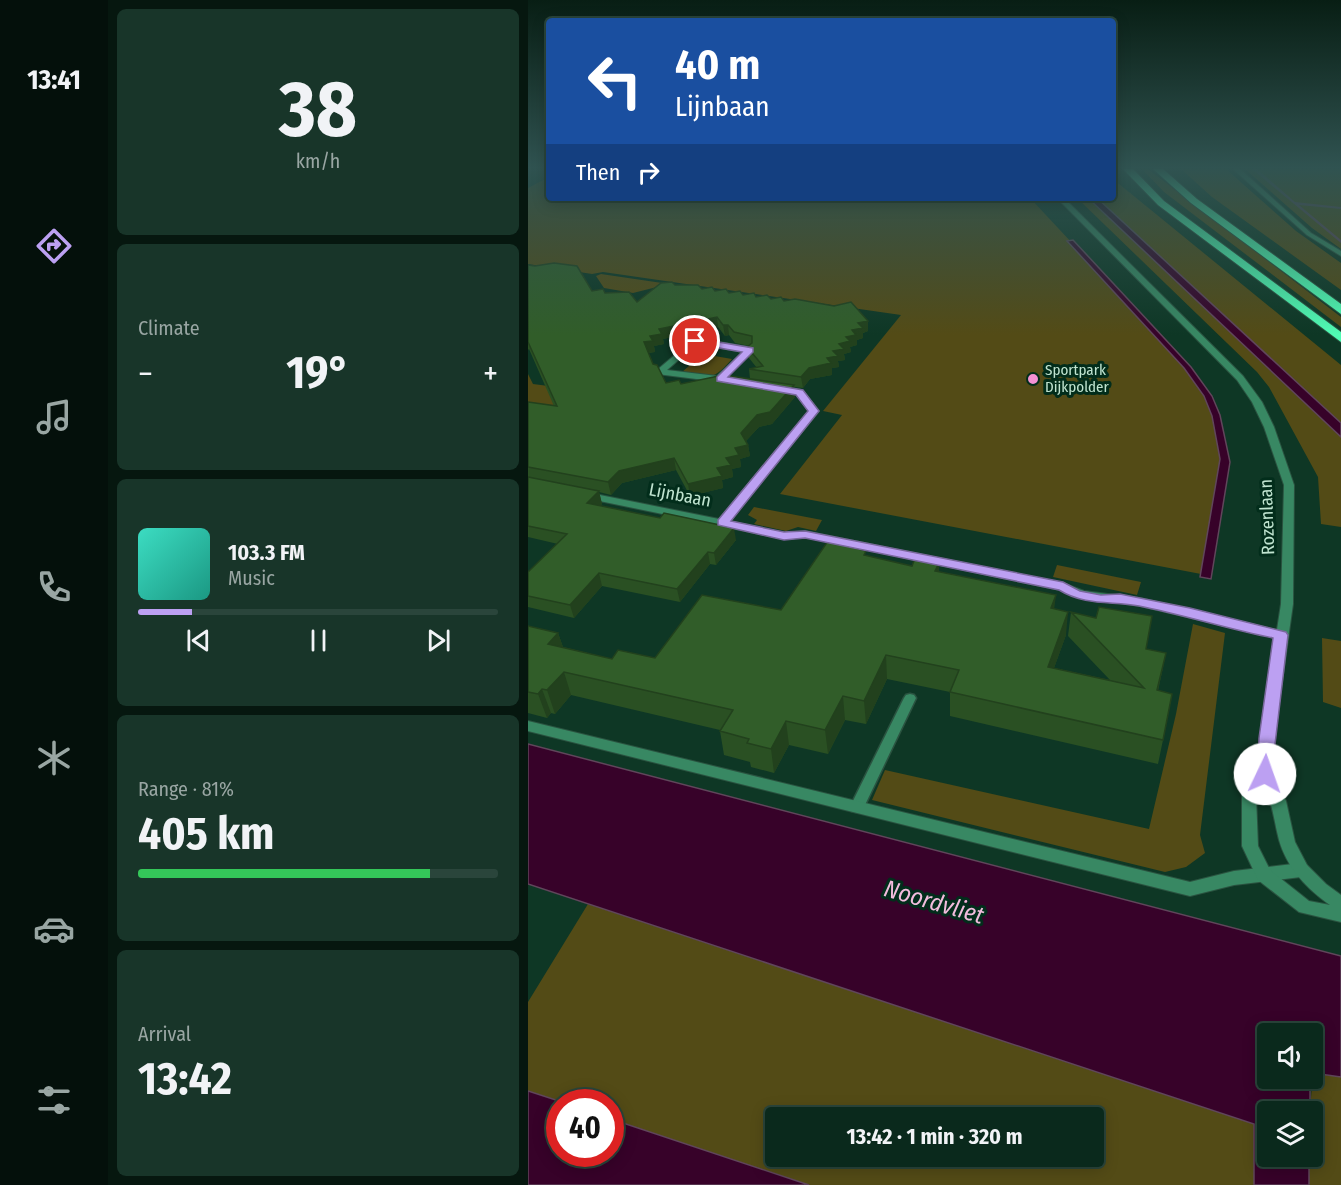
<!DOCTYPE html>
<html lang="en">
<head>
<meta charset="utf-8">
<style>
  :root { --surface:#0a291c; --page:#183529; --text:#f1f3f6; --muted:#99a6a3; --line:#2a453b; --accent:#bca0f2 }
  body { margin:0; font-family:"Fira Sans Condensed",sans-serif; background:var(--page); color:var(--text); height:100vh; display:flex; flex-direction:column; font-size:22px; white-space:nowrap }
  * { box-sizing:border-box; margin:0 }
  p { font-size:20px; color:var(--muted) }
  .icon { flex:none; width:33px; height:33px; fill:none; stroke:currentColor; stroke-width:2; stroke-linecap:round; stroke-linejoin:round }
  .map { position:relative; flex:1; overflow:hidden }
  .panel { display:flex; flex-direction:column; gap:9px; padding:9px; background:#06170f; width:420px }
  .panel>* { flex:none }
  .guide { position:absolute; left:18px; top:18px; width:570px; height:183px; border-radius:6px; box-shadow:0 3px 15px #0003,0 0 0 2px var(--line); background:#1a4fa0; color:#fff; overflow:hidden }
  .controls { position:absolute; left:729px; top:1023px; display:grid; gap:12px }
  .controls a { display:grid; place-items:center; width:66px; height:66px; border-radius:6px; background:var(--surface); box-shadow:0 3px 15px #0003,0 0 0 2px var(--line); font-size:30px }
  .speed { position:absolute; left:18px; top:1089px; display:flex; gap:12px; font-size:30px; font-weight:700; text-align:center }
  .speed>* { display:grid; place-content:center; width:78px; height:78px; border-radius:50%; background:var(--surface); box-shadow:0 3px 15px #0003,0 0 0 2px var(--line); line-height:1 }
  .speed .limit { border:9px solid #d22; background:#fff; color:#111 }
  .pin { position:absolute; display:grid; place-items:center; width:51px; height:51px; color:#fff; margin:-26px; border:3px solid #fff; border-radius:50%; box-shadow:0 2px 6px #0007 }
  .me { position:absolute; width:66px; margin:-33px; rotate:3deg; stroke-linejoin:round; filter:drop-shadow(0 0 4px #0008) }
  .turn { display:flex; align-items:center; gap:21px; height:126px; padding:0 30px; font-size:27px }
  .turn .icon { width:78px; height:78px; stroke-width:2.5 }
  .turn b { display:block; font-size:42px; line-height:51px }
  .then { display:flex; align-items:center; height:57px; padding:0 30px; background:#0003; gap:12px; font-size:22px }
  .big { font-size:45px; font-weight:700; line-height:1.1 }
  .panel .card { flex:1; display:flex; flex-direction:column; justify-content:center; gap:9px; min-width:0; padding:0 21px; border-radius:9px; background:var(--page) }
  .panel .dial { align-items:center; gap:0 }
  .dial b { font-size:78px; line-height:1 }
  .song { display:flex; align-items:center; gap:18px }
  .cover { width:72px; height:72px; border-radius:9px; background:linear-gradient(135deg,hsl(170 70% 55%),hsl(170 70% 35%)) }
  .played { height:6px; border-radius:3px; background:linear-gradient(90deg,var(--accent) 15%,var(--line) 15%) }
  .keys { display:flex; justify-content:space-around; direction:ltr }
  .heat { display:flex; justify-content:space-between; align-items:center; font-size:33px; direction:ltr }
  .charge { height:9px; border-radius:4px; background:linear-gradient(90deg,#34c759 81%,var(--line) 0) }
  .trip { position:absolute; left:237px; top:1107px; width:339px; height:60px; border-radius:6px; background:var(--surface); box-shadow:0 3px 15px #0003,0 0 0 2px var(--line); font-weight:700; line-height:60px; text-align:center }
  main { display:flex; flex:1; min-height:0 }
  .tab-bar { display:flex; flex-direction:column; width:108px; justify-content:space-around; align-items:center; background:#04100b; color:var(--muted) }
  .tab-bar .icon { width:42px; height:42px }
  .tab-bar .active { color:var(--accent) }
  .tab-bar b { font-size:27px; color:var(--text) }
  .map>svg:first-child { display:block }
  .green { fill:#534b16; fill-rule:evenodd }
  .water { fill:#370229; stroke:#60465b; stroke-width:1.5 }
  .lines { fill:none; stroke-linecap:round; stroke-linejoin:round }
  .stream { fill:#60465b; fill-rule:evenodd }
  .service-casing { stroke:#2a5340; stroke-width:3 }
  .minor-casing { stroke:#2a5340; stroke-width:2 }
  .tertiary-casing { stroke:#2a5340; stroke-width:2 }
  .motorway-casing { stroke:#2a5340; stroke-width:2 }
  .service { fill:#388863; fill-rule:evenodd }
  .minor { fill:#388863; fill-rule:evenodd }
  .tertiary { fill:#388863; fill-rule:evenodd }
  .motorway { fill:#50fcb4; fill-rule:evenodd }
  .wall { fill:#2a5023; fill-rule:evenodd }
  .shaded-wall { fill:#22411d }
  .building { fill:#315d29; stroke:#22411d; stroke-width:1.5 }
  .route { fill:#bca0f2; stroke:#7a689d; stroke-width:1.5 }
  .poi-dot { fill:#f491d3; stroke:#022d1b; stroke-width:2 }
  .labels { text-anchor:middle; stroke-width:6; stroke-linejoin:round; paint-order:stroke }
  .far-poi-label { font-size:15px; fill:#c0e4d0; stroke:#022d1b; text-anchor:start }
  .street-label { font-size:18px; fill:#c0e4d0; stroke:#022d1b }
  .near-water-label { font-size:24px; font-style:italic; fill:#f2bcdd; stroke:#022d1b }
</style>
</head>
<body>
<main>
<nav class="tab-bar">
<b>13:41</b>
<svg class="icon active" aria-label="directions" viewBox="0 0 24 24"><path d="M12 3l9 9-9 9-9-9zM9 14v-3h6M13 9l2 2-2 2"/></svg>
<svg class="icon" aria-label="music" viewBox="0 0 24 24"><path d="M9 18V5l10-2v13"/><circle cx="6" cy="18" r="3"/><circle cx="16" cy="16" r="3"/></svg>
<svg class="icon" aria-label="phone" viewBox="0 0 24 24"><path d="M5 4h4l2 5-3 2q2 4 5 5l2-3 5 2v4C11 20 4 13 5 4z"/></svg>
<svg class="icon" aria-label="climate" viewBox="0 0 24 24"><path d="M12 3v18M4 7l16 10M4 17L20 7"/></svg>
<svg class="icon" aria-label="car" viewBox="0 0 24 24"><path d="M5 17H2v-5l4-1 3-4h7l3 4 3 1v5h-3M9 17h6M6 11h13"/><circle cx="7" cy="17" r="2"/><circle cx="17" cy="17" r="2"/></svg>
<svg class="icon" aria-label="filters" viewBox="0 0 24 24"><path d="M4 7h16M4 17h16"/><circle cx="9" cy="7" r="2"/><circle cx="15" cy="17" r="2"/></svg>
</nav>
<section class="panel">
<div class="card dial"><b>38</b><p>km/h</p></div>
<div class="card"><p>Climate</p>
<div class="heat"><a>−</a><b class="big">19°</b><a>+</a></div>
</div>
<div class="card">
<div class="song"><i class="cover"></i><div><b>103.3 FM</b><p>Music</p></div></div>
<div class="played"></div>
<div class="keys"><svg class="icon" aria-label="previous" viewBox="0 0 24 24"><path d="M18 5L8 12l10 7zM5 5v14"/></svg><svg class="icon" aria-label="pause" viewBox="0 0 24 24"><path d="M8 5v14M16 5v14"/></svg><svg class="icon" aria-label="next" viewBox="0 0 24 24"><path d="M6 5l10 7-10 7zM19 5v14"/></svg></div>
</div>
<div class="card"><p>Range · 81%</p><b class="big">405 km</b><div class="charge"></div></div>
<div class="card"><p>Arrival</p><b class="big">13:42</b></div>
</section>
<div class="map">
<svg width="813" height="1185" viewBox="0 0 813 1185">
  <rect width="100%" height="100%" fill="#0e3725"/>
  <path class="green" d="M614,169H620L813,317V327L636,192Z
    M653,169H698L768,231L813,263V290L684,197Z
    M717,169H813V249L784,228Z
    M21,177V198H502L646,352L682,400L695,444L673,574L252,494L314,415L295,411L373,315L75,272L64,274L0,264V188Z
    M585,179L813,365V423L569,198H585Z
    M549,198H560L813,437V527L793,524L790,477L741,387L729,372Z
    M73,274L141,284L105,293L76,288L68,276Z
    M175,354L204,359C184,382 183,377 154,372Z
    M0,374L5,384L36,388L33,406L0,415Z
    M226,507L294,520L288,531L270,527L258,531L226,524L229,520L220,515Z
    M529,565L613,582L609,595L525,577Z
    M665,624L697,633L672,835L677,853L658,867L637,872L344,800L357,770L621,829L648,714Z
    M794,638L813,641V708L795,702Z
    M60,904L726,1124V1185H281L83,1119L82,1102H34L0,1091V1002ZM248,1118H566V1156H248Z
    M785,1073L813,1077V1185H781V1157L784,1156V1112L782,1111Z"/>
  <path class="water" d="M560,198H569L813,423V437Z
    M545,240L663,367L684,396L692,415L702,462L683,579L672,577L692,459L684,416L676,396L656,368L539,241Z
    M0,744L813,956V1077L785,1073L784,1034H740V1078L782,1079V1111L740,1112V1156L781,1157V1185H726V1124L0,884Z
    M0,1091L34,1102H32V1154H82L83,1119L281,1185H0Z"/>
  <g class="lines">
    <path class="stream" d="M724,169H729L767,202L813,207V209L771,205L813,240V243Z"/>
    <g class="service-casing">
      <path id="service" d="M382,694L386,695L388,698L336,807L334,811L329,812L324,811L322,807L376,698L378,695Z"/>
    </g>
    <g class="minor-casing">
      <path id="minor" d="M705,169H712L783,233L813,251V256L779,235Z
        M167,338L221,347L225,350L195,381L192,382L129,374V370ZM169,344L215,352L189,376L139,370Z
        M250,386L274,390L291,411L201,521L256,533L277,531L535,583L556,591L612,598L753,631L759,635L753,639L612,606L554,598L532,590L277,537L256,539L57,498L52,495L57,492L191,519L281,411L268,394L247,391L245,389Z
        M0,721L662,882L706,871L773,863L779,865L781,870L779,875L773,877L706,885L662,896L0,731Z"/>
    </g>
    <g class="tertiary-casing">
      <path id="tertiary" d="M529,198H536L715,376L734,402L746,427L766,485L765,604L746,738L744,774L758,801L767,842L779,865L798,884L813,895V922L771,912L730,880L714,846V795L730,773L732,738L753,604L756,485L736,427L724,402L709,380ZM736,786C745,804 746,821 751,840C759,868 779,889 802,905L781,901L742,870L730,846L728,796Z"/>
    </g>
    <g class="motorway-casing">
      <path id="motorway" d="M595,169H605L636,201L813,332V342L630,205Z
        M625,169H635L669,199L813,304V314L663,203Z"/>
    </g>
    <use href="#service" class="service"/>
    <use href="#minor" class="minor"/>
    <use href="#tertiary" class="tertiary"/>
    <use href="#motorway" class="motorway"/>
  </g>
  <path class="wall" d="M0,265L64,291L77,293L109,302L147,285L256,301L340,331L335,333V338L329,340V345L322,347L323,352L316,354L317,360L310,361L311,367L304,368V375L282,379L275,388L266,387L267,397L244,424L231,427L218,441L220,445L222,456L212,459L213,467L204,469L205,477L194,480L195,488L162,496L148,470L94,483L83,495L71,492L74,504L72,506L208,540L188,565L182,564L152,602L74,586L46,618L0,607V572L30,544L0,537V402L26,406L1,349L0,350ZM190,327L197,336L201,335L207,343L221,346L219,347L221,358L229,368L221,369L222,379L153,384L138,383L125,364L120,353L127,352L126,346L136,344L135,339Z
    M339,556L384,566L411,563V572L526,609L538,635L526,668L582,680L540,636L543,612L618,649L638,653L630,691L635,740L630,764L422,716V692L359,679L338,724L317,720L300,754L261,745L246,773L223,767L222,762L196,755L192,731V730L43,695L27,714L23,713L19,718L0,713V626L30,633L35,647L84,659L127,658L253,610Z"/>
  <path class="shaded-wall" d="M189,317L190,327L135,339L136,344L126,346L127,352L118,353L116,342L131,329Z
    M340,321V331L335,333V338L329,340V345L322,347L323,352L316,354L317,360L310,361L311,367L304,368V375L282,379L275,388L273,377L281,368L299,358L330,323Z
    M195,325H200L201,335L197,336Z
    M266,385L267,397L244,424L231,427L214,445L213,433L229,415Z
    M220,445L222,456L212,459L213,467L204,469L205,477L194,480L195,488L162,496L160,484L198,458L207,448Z
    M146,458L148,470L94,483L83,495L80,482L91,471Z
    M71,491L74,504L62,515L59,503Z
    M206,528L208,540L188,565L186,553Z
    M180,552L182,564L152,602L149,589Z
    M411,563V586L407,571Z
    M71,573L74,586L46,618L42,605Z
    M528,595L525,618L523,608Z
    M540,612L538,635L518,690L520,667Z
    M30,633L38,656L20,644Z
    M358,655L359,679L338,724L336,701Z
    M36,672L43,695L27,714L19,690Z
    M14,689L23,713L19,718L10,694Z
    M315,696L317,720L300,754L297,730Z
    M258,721L261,745L246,773L243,749Z"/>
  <path class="building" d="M26,263L49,266L64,291L75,289L77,293L101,292L109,302L133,283L144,282L147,285H170L174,289L184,287L187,291L198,289L201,293L212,291L215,295L226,293L228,297L239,295L243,299L253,297L256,301L267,299L306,306L323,302L340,321L330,323L335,328L324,330L328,335L318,337L322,341L311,344L316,349L305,351L310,356L299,358L303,363L281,368L273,377L221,369L235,366L219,347L224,343V336L206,332L200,325H195L189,317L131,329L134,334L122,336L125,341L116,342L125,364L129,365L138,383L151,380L153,384L195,375L266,385L242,412L229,415L213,433L220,445L207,448L211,455L198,458L203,465L189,468L194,476L160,484L146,458L91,471L80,482L0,467V402L29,406L0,342V265L7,266Z
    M0,477L71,491L59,503L132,518L136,513L206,528L186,553L180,552L149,589L71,573L42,605L0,596V572L39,534L0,526Z
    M300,541L338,551L336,555L384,566L387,558L411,563L407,571L528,595L523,608L540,612L520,667L616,688L543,612L568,618L571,607L624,616L618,649L638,653L629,690L644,694L635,740L422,692L431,670L358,655L336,701L315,696L297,730L258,721L243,749L219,743L221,739L192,731L205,710L36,672L19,690L14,689L10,694L0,692V626L30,633L20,644L84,659L90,650L127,658L174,595L253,610Z"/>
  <linearGradient id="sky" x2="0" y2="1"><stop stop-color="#081e14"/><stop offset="0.5" stop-color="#305351"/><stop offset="1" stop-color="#305351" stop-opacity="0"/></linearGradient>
  <rect width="813" height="335" fill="url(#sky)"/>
  <path class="route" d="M167,338L225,348V352L200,377L275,390L291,411L203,521L256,532L277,531L535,582L552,591L573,595L592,594L662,608L758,632L760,635L743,778H731L729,774L731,738L745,638C700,629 656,615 611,606C583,601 557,606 531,590L277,538L256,540L190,525V520L280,411L268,395L189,381V377L214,352L163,343L162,341Z"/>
  <circle class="poi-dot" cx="505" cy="379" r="6"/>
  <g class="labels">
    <g class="far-poi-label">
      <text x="517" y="375">Sportpark<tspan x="517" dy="17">Dijkpolder</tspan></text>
    </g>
    <g class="street-label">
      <text transform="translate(152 495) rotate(11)" y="6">Lijnbaan</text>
      <text transform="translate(739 517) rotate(-92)" y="6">Rozenlaan</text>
    </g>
    <g class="near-water-label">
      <text transform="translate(406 902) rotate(16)" y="8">Noordvliet</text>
    </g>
  </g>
</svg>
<div class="controls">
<a><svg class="icon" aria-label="sound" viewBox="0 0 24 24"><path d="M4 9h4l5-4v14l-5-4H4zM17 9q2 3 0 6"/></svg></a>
<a><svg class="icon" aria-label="layers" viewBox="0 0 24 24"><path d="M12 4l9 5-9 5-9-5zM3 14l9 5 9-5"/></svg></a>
</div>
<div class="speed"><div class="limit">40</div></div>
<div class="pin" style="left:167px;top:341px;background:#d93025"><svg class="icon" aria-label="arrive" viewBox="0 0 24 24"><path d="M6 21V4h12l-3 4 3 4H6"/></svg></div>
<svg class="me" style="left:737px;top:774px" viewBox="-20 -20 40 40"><circle r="19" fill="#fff"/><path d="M0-13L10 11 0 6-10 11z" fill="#bca0f2"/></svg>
<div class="trip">13:42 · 1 min · 320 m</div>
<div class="guide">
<div class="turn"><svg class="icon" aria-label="left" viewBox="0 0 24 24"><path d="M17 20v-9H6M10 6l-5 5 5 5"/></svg><div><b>40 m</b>Lijnbaan</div></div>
<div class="then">Then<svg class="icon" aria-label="right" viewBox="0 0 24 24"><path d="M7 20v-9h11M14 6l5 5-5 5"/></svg></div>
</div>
</div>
</main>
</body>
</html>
